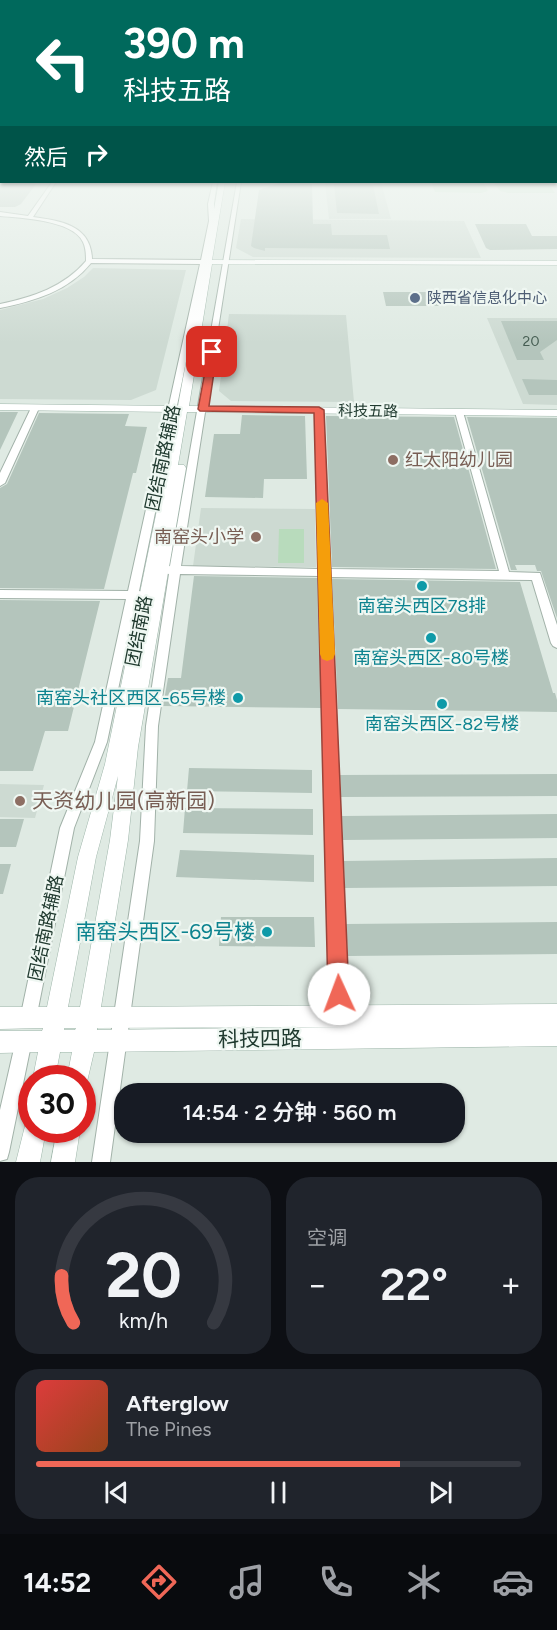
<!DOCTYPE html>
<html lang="zh">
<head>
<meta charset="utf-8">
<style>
  :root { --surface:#171b24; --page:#20242c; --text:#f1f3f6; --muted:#9ea1a6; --line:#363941; --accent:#f06757 }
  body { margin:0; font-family:Figtree,"Noto Sans SC",sans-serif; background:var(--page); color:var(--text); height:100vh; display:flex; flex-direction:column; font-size:22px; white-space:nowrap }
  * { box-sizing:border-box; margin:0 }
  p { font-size:20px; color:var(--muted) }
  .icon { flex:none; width:33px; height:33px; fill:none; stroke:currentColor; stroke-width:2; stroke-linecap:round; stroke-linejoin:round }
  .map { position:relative; height:1162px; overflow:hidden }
  .details { display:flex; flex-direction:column; gap:15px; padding:15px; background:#0d0f14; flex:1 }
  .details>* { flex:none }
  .hud { position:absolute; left:0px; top:0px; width:558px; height:183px; box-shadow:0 2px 4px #0004; background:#00695c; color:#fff; overflow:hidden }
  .speed { position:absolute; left:18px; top:1065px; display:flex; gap:12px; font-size:30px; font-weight:700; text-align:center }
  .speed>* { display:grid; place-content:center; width:78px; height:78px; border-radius:50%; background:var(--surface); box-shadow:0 2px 4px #0004; line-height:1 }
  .speed .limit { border:9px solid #d22; background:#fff; color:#111 }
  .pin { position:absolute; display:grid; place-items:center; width:51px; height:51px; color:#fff; margin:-26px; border-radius:12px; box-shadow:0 3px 9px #0006 }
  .me { position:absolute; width:66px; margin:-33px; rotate:358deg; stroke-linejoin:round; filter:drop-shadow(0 0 4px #0008) }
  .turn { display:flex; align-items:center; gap:21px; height:126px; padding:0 24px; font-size:27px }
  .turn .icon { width:78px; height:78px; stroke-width:2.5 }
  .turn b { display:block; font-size:42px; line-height:51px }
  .then { display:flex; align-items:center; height:57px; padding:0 24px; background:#0003; gap:12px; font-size:22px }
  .big { font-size:45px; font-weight:600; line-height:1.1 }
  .details .tile { flex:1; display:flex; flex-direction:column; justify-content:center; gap:9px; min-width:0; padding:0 21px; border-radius:24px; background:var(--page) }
  .details .dial { align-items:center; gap:0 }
  .dial svg { height:156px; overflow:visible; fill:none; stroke:var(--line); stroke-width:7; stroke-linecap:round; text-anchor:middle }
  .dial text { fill:var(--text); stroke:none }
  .song { display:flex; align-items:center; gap:18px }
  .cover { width:72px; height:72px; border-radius:9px; background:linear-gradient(135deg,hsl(0 70% 55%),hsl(20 70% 35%)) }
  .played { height:6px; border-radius:3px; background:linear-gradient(90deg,var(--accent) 75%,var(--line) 75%) }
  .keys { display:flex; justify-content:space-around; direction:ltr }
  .heat { display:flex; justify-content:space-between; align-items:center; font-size:33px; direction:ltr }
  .details .tiles { flex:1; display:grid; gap:15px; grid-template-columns:1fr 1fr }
  .tile:last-child { grid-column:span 2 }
  .trip { position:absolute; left:114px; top:1083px; width:351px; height:60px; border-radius:24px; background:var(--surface); box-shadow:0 2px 4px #0004; font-weight:600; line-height:60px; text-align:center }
  .tabs { display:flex; height:96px; justify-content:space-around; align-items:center; background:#090b0e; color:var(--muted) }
  .tabs .icon { width:42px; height:42px }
  .tabs .selected { color:var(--accent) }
  .tabs b { font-size:27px; color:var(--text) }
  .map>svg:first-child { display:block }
  .built { fill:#cddad2 }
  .green { fill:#b8dbbc }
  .building { fill:#b4c5bc }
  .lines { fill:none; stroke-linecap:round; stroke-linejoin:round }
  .street-casing { stroke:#a2b2a9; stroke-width:2 }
  .secondary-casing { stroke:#9eb6aa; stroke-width:1 }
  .street { fill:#fff; fill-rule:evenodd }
  .secondary { fill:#fff; fill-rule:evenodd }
  .route { fill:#f06757; stroke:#9c4339; stroke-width:1.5 }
  .slow { fill:#f59e0b }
  .service-dot { fill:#5c6f8a; stroke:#eff7f2; stroke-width:2 }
  .education-dot { fill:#8d6e63; stroke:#eff7f2; stroke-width:2 }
  .culture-dot { fill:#0f9aa8; stroke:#eff7f2; stroke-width:2 }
  .labels { text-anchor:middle; stroke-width:4.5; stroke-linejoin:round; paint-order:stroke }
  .far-number-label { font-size:14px; fill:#455d52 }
  .far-service-label { font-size:15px; fill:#4e5e75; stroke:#eff7f2; text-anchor:start }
  .far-street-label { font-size:15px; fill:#203a2f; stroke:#eff7f2 }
  .street-label { font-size:18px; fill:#203a2f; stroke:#eff7f2 }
  .education-label { font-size:18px; fill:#785e54; stroke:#eff7f2; text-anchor:start }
  .culture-label { font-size:18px; fill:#0d838f; stroke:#eff7f2 }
  .near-education-label { font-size:21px; fill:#785e54; stroke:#eff7f2; text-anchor:start }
  .near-culture-label { font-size:21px; fill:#0d838f; stroke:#eff7f2; text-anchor:end }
  .near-street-label { font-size:21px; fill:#203a2f; stroke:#eff7f2 }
</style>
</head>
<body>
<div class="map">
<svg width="557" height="1162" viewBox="0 0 557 1162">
  <rect width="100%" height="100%" fill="#dfeae3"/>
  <path class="built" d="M325,182H381L391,219H329Z
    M241,219L464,221L481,258L253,257L236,248Z
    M93,268L186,270L156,390L131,400L0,399V310L43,299L67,288L84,277Z
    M229,314L346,315L354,402L231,401L219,391Z
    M487,318H557V405L523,404Z
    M201,508L315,509L316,567L193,566Z
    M0,784L44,785L35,818L0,817Z"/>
  <path class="green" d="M431,182H483L488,191L481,193L435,192Z
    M493,182H539L549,184L555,193H508L500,191Z
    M279,529H304V563H278Z"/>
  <path class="building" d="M0,182H30L36,184L21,204L15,207H0Z
    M280,183L312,184L313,224H331L332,235H387L390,249L265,248V251L254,248L251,246L259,190Z
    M334,184L373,185L379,214L337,213Z
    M475,224H526L532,236H557V249L490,250L486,248Z
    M383,292H440L445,306H386Z
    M501,321H557V340L540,352L544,360H517Z
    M522,379L557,380V395H529Z
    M0,412H18L0,450Z
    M39,413L129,414L125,426L147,427L136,473H133L104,589L0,588V488L7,484Z
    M242,415L305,416L307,479H264L263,498L205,497L214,434H240Z
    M326,416L454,417L496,569L332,567Z
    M467,417L557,418V618L541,571H537L535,565H515L517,570H511Z
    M194,576L318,578L321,708L163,706L168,678H181Z
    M332,579L520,582L553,693H555L557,700V712L338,709Z
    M0,600L100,601L68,731H45L33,771H0Z
    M189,768L312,770V793L187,791Z
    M557,774V796L341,797L340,775Z
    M185,808L313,809V835L183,833Z
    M557,814V838L343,840L342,816Z
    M0,819H24L16,847H0Z
    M180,850L314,855V882L176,877Z
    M557,858V886L345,888L344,861Z
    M0,864H11L3,894H0Z
    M221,917H314L315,947L219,946Z
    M557,922V954L348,956L346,924Z"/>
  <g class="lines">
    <g class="street-casing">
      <path id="street" d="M52,182H56L33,217C61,221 91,225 92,259L201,260L209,221L208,204L213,182H217L214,204L215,221L207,260L212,262L206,264L139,591L143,592L144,595L143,598L137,599L107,742L74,828L36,1019L34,1025L28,1027L22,1025L20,1019L60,828L95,742L126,599L0,598V590L128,591L200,264L91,263C68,291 35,301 0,308V304C33,297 64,287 86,261C86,255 86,248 83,242C73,220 21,218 0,216V212L28,216Z
        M237,182H241L181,566L319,569L315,410L319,408L323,410L330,569L499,571L455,412L459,410L463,412L509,572L540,573L557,625V648L553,646L551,643L532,580L330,577L348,1018L346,1024L340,1026L334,1024L332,1018L320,576L180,574L158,726L154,841L110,1162H92L140,841L146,726L169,574L164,573L163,570L164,567L170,566Z
        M32,406H38L39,408L5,483L0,486V473Z
        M24,1032L30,1034L32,1040L9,1152L7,1159L0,1161V1110L16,1040L18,1034Z"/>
    </g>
    <g class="secondary-casing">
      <path id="secondary" d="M557,181V186L552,182H556Z
        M219,182H225L212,260L557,261V265L212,264L189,406L557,410V416L187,412L178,465H184L186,468L138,747L128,840L101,1007L557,1004V1046L94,1052L86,1086L82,1087V1078H67L72,1052H60L55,1078H33L38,1052L0,1053V1031H42L43,1028L0,1029V1007H47L78,857L105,764L177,412L0,410V404L178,406ZM118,776L110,840L80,1007H68L96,857ZM349,1027L97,1030V1028ZM64,1028H76L75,1030H64Z
        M32,1119V1130H46L40,1162H16L26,1122Z
        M57,1130H80L75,1162H51Z"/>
    </g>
    <use href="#street" class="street"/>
    <use href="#secondary" class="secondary"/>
  </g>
  <linearGradient id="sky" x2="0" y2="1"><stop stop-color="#81bede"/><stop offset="0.52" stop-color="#f1f6f2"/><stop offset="1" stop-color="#f1f6f2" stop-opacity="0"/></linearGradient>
  <rect width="557" height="343" fill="url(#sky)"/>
  <path class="route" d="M209,350L217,352L209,406L319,407L324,410L349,994L346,1002L339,1005L331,1002L328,994L314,413L200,411L198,409Z"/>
  <path class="slow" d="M322,499L328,503L335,654L333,659L327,661L322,659L320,654L316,503Z"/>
  <circle class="service-dot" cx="415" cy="298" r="6"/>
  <g class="education-dot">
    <circle cx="393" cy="460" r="6"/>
    <circle cx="256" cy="537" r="6"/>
    <circle cx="20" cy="801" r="6"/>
  </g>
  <g class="culture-dot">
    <circle cx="422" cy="586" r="6"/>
    <circle cx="431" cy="638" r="6"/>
    <circle cx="238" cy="698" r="6"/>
    <circle cx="442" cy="704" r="6"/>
    <circle cx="267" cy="932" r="6"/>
  </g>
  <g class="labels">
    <g class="far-number-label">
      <text x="531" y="346">20</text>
    </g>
    <g class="far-service-label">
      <text x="427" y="303">陕西省信息化中心</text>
    </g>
    <g class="far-street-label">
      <text transform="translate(368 411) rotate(1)" y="5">科技五路</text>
    </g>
    <g class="street-label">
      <text transform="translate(163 458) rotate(-78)" y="6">团结南路辅路</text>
      <text transform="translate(139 631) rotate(-79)" y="6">团结南路</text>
      <text transform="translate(46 928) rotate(-78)" y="6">团结南路辅路</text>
    </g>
    <g class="education-label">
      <text x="405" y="466">红太阳幼儿园</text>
      <text x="244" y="543" text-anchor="end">南窑头小学</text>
    </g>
    <g class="culture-label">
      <text x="422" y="612">南窑头西区78排</text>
      <text x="431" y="664">南窑头西区-80号楼</text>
      <text x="226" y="704" text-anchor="end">南窑头社区西区-65号楼</text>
      <text x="442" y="730">南窑头西区-82号楼</text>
    </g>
    <g class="near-education-label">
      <text x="32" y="808">天资幼儿园(高新园)</text>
    </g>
    <g class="near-culture-label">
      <text x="255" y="939">南窑头西区-69号楼</text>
    </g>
    <g class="near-street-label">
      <text transform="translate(260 1039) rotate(-1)" y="7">科技四路</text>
    </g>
  </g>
</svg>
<div class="speed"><div class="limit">30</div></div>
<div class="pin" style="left:212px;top:352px;background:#d93025"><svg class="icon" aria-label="arrive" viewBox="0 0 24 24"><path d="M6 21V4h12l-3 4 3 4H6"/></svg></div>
<svg class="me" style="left:339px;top:994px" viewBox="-20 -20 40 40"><circle r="19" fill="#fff"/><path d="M0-13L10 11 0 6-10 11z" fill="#f06757"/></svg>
<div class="trip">14:54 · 2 分钟 · 560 m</div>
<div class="hud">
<div class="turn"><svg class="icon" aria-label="left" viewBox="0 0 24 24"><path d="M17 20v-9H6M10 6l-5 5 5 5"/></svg><div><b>390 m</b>科技五路</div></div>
<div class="then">然后<svg class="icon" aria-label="right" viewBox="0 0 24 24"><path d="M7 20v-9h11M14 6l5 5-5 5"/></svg></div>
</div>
</div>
<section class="details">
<div class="tiles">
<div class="tile dial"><svg viewBox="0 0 100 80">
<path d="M14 69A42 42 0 1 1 86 69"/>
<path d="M14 69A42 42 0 0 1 8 45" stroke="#f06757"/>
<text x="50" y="56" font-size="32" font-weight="700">20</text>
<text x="50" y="72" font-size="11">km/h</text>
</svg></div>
<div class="tile"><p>空调</p>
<div class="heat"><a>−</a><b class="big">22°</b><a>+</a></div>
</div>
<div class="tile">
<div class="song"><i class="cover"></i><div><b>Afterglow</b><p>The Pines</p></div></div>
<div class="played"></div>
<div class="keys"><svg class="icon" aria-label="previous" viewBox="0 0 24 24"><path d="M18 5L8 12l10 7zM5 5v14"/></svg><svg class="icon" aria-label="pause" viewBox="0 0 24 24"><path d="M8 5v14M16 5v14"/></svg><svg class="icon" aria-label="next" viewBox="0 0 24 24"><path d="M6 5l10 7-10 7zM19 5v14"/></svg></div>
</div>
</div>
</section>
<nav class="tabs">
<b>14:52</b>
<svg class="icon selected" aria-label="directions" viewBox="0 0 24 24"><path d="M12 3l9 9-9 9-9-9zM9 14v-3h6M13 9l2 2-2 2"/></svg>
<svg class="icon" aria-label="music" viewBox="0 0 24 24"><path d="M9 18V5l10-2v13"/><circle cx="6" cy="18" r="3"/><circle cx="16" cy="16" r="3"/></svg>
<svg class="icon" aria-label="phone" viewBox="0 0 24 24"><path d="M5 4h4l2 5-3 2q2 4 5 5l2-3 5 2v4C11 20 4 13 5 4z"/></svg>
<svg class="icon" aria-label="climate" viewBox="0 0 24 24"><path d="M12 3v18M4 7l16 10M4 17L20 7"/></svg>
<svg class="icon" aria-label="car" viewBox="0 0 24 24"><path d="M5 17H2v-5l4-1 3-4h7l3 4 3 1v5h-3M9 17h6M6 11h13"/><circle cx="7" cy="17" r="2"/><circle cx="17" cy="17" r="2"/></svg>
</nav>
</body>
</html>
